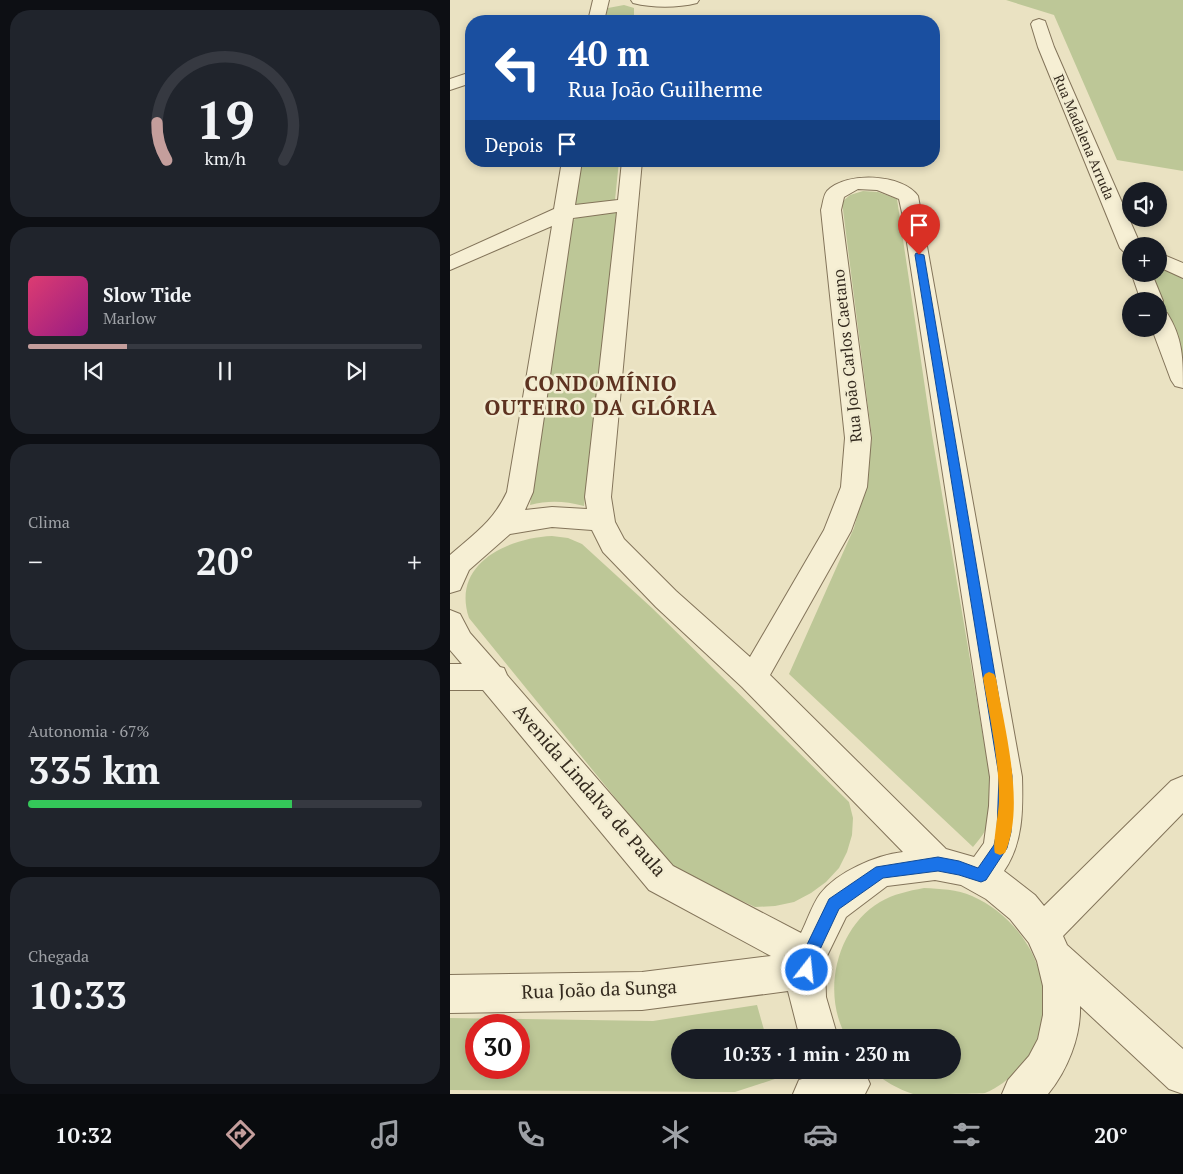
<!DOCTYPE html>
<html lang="pt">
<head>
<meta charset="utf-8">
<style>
  :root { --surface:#171b24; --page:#20242c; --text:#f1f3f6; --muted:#9ea1a6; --line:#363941; --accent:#c49e9c }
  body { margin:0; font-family:"PT Serif",serif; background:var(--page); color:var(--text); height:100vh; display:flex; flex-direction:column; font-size:19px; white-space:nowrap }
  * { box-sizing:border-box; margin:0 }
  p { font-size:16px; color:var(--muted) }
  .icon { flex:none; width:28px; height:28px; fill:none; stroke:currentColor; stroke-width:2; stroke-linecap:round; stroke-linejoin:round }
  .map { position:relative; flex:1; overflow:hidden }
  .panel { display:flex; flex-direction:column; gap:10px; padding:10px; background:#0d0f14; width:450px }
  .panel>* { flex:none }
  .guide { position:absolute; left:15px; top:15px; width:475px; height:152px; border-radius:20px; box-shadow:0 2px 8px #0003; background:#1a4fa0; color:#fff; overflow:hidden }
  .fabs { position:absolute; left:672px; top:182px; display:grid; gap:10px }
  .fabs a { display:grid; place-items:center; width:45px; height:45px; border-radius:50%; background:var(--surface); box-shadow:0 2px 8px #0003; font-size:25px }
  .speed { position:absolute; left:15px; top:1014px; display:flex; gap:10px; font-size:25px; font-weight:700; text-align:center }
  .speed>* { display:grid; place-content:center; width:65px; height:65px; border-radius:50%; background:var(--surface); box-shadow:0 2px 8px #0003; line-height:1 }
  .speed .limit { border:8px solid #d22; background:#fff; color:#111 }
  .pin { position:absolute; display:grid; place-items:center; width:42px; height:42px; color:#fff; margin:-51px -21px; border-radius:50% 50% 50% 0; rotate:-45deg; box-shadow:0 0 5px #0007 }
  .pin .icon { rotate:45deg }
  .me { position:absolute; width:55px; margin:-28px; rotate:16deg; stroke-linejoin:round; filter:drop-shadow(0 0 4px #0008) }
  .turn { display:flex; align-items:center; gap:18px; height:105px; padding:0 20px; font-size:22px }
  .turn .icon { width:65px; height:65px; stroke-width:2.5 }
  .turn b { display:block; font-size:35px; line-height:42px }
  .then { display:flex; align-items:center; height:48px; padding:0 20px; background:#0003; gap:10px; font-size:19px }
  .big { font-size:38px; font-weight:800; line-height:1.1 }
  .panel .widget { flex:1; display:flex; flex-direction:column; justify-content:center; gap:8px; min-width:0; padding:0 18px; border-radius:20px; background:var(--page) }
  .panel .dial { align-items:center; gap:0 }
  .dial svg { height:130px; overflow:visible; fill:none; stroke:var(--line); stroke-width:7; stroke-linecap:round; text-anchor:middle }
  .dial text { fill:var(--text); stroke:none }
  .song { display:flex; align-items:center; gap:15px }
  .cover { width:60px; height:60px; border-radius:8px; background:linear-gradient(135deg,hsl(340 70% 55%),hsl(310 70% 35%)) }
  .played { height:5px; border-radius:2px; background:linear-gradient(90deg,var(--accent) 25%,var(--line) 25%) }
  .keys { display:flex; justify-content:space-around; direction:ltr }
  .heat { display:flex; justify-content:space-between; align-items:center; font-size:28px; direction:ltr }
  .charge { height:8px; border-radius:4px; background:linear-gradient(90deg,#34c759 67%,var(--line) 0) }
  .trip { position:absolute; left:221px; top:1029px; width:290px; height:50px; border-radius:25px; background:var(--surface); box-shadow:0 2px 8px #0003; font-weight:800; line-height:50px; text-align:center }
  .dock { display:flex; height:80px; justify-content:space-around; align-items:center; background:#090b0e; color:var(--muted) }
  .dock .icon { width:35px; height:35px }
  .dock .on { color:var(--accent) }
  .dock b { font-size:22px; color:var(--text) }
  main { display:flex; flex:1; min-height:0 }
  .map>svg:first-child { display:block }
  .green { fill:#bdc797; fill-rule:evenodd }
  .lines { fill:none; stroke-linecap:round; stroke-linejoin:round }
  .minor-casing { stroke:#83745a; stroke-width:2 }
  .minor { fill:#f6efd4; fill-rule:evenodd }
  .route { fill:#1a73e8; stroke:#114b97 }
  .slow { fill:#f59e0b }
  .labels { text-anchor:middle; stroke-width:5; stroke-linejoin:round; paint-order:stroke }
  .far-street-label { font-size:14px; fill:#342a1e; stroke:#f2ecd1 }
  .street-label { font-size:16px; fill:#342a1e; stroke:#f2ecd1 }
  .near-street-label { font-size:19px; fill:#342a1e; stroke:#f2ecd1 }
  .district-label { font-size:21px; font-weight:bold; letter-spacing:1px; fill:#5d3220; stroke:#f2ecd1 }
</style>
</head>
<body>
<main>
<section class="panel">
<div class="widget dial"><svg viewBox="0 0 100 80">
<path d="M14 69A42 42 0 1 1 86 69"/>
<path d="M14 69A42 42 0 0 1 8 46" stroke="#c49e9c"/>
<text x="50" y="56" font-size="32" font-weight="700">19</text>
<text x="50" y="72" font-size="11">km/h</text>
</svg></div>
<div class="widget">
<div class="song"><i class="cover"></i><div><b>Slow Tide</b><p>Marlow</p></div></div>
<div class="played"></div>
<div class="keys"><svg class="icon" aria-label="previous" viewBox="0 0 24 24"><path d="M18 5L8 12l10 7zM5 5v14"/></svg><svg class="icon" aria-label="pause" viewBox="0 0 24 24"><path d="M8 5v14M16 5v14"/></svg><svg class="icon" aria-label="next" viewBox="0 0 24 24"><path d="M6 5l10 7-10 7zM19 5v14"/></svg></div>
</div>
<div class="widget"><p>Clima</p>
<div class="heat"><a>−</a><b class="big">20°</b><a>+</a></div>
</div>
<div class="widget"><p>Autonomia · 67%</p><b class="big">335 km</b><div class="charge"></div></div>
<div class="widget"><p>Chegada</p><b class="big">10:33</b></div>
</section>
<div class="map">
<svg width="733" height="1094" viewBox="0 0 733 1094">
  <rect width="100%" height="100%" fill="#eae2c2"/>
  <path class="green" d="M556,0H733V171L667,160L604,15Z
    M174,5L184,8V21H155L158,8Z
    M132,161H169L165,200L132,206L125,203Z
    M413,191L428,192L447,199L482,435L543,795C540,820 540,828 523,847L339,674L404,528L414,490L422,438L392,202L400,195Z
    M169,211L134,506C115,501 99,500 80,505L122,221L128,217Z
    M709,268H714L733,277V358L699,275L709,274Z
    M102,536L118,538L132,544L202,608L399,802L403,818L402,835L397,852L389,868L376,882L361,893L344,902L325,906L305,907L223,869L19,618C1,564 57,538 102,536Z
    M474,888C490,889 507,889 522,896C581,922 615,995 580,1053C569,1071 554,1085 535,1093C525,1094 477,1094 463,1094C448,1089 433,1081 422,1070H502V1038H397C371,994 386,928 430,902C444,894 458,891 474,888Z
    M307,1005L316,1037L230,1038V1070H337L340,1074L285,1092L0,1090V1018L203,1021ZM26,1025H69V1068H26Z"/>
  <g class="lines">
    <g class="minor-casing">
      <path id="minor" d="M143,0H159L154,21H138Z
        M181,0H249L247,3C227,8 203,8 183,3Z
        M589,19L595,21L604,47L691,246H681V254L674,252L670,248L588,47L581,24L583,21Z
        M21,72V83L0,90V79Z
        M112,161H132L125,205L168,200L172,161H192L161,497L165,522L174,539L226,591L300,657L374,530L391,487L395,438L371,210C373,204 373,196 377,191C396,171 453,174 468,196L572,777C573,811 573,843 554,871L585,895L594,906L721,781L733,776V813L613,936L617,945L733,1049V1094L719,1089L630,1006C631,1037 617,1071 598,1094H552L558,1080L579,1056L588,1039L593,1015V986L587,961L579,943L560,919L536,899L511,885L485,880L437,886L396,917L377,956L375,966L376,997L388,1038H350L338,991L192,1010L0,1013V975L192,972L321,956L199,890L33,690H0V664H12L0,650V610L10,614L20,633L50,667L54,668L57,675L223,866L351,933C357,921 362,905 370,894C387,872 426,855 453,852L292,687L206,607L153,552L142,530L102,527L60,534L19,570L10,590L0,593V555C24,534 43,522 57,492L102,226L0,270V256L104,209ZM408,189L427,190L449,199L453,217L540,777L539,806L534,843L524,857L496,849L320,675L401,531L417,487L421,438L391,210L394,197ZM167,212L135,497L137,509L102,507L75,510L83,492L123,218Z
        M709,253L733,263V278L709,267Z
        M681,272L702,274L713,301L710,306L709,301H691Z
        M709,311L717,313C733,338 733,359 733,388L725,386L721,380L702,329H709Z
        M379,1070H414L420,1084L415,1094H343L349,1080Z"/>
    </g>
    <use href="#minor" class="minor"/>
  </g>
  <path class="route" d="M466,253L474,255L562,776L561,832L557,848L536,880L531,882L509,875L488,871L433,878L389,909L366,958L362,975L357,978L352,975L349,970L351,957L379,899L426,867L488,857L509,861L528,868L544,845L547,832L549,776L465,255Z"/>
  <path class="slow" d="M539,672L544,674L546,678C554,727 576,806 555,853L550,855L545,853C542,846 549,812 549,800C549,759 540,718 533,678L535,674Z"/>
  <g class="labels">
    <g class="far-street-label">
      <text transform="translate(634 137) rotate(67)" y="5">Rua Madalena Arruda</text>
    </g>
    <g class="street-label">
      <text transform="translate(397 356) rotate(-96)" y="6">Rua João Carlos Caetano</text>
    </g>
    <g class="near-street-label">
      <text transform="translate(140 790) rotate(49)" y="7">Avenida Lindalva de Paula</text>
      <text transform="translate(149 989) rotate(-2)" y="7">Rua João da Sunga</text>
    </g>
    <g class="district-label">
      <text x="151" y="391">CONDOMÍNIO<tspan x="151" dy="24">OUTEIRO DA GLÓRIA</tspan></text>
    </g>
  </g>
</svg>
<div class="fabs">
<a><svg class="icon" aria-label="sound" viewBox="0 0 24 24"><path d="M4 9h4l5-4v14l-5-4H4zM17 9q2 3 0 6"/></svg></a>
<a>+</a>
<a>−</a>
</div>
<div class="speed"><div class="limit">30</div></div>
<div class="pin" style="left:469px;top:255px;background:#d93025"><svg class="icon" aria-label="arrive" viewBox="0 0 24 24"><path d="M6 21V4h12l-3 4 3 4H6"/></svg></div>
<svg class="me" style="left:357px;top:970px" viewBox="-20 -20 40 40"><circle r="17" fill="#1a73e8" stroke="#fff" stroke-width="3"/><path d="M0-11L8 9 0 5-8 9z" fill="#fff"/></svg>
<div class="trip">10:33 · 1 min · 230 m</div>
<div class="guide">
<div class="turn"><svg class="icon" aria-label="left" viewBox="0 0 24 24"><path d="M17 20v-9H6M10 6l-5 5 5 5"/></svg><div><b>40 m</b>Rua João Guilherme</div></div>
<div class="then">Depois<svg class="icon" aria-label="arrive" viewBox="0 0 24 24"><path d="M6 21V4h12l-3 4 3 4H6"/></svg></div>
</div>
</div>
</main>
<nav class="dock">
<b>10:32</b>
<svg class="icon on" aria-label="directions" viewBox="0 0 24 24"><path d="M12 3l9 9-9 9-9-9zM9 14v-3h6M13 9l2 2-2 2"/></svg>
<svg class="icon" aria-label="music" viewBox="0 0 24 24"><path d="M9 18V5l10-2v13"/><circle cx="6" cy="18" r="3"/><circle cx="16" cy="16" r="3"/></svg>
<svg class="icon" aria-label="phone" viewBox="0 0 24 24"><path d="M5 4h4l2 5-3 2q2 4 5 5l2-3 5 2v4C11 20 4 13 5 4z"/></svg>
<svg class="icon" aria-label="climate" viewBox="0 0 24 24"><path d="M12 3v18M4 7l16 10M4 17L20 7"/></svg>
<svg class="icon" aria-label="car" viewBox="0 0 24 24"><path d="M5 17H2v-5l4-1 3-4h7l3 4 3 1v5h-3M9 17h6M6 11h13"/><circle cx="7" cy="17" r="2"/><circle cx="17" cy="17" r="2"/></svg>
<svg class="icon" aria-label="filters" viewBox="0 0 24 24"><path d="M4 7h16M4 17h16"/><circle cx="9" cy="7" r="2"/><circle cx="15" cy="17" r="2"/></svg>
<b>20°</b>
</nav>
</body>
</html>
